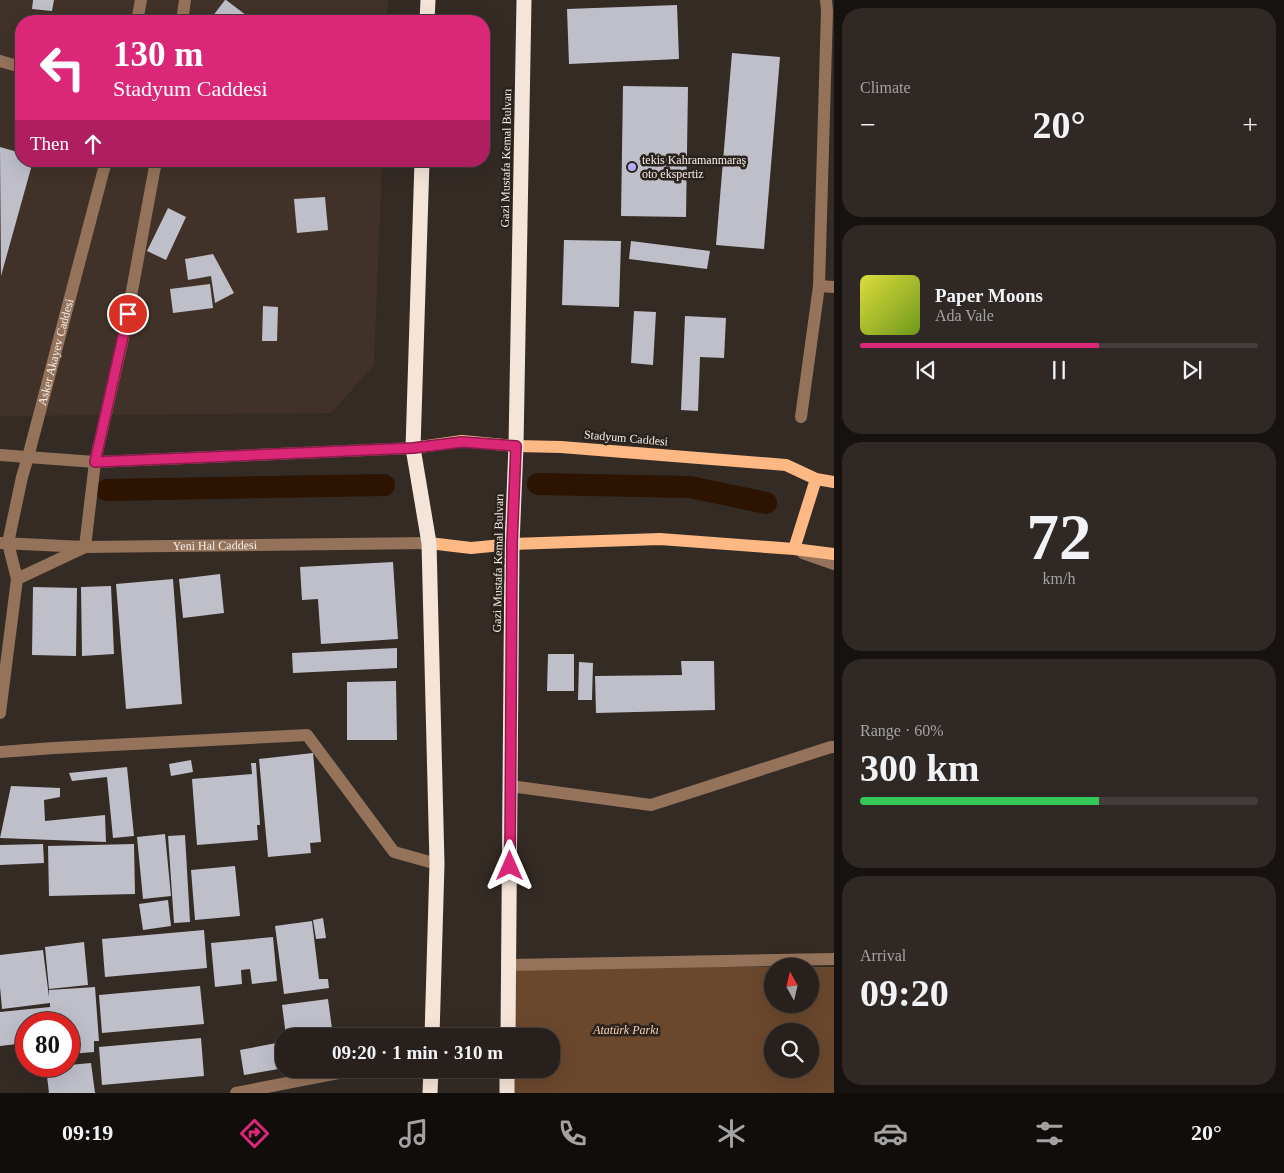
<!DOCTYPE html>
<html lang="en">
<head>
<meta charset="utf-8">
<style>
  :root { --surface:#27201c; --page:#2f2825; --text:#f1f3f6; --muted:#a4a3a3; --line:#433e3b; --accent:#db2777 }
  body { margin:0; font-family:Georgia,serif; background:var(--page); color:var(--text); height:100vh; display:flex; flex-direction:column; font-size:19px; white-space:nowrap }
  * { box-sizing:border-box; margin:0 }
  p { font-size:16px; color:var(--muted) }
  .icon { flex:none; width:28px; height:28px; fill:none; stroke:currentColor; stroke-width:2; stroke-linecap:round; stroke-linejoin:round }
  .map { position:relative; flex:1; overflow:hidden }
  .side { display:flex; flex-direction:column; gap:8px; padding:8px; background:#15120f; width:450px }
  .side>* { flex:none }
  .guide { position:absolute; left:15px; top:15px; width:475px; height:152px; border-radius:20px; box-shadow:0 5px 20px #0002,0 0 0 1px var(--line); background:#db2777; color:#fff; overflow:hidden }
  .needle { width:32px; rotate:352deg }
  .buttons { position:absolute; left:764px; top:958px; display:grid; gap:10px }
  .buttons a { display:grid; place-items:center; width:55px; height:55px; border-radius:50%; background:var(--surface); box-shadow:0 5px 20px #0002,0 0 0 1px var(--line); font-size:25px }
  .speed { position:absolute; left:15px; top:1012px; display:flex; gap:10px; font-size:25px; font-weight:700; text-align:center }
  .speed>* { display:grid; place-content:center; width:65px; height:65px; border-radius:50%; background:var(--surface); box-shadow:0 5px 20px #0002,0 0 0 1px var(--line); line-height:1 }
  .speed .limit { border:8px solid #d22; background:#fff; color:#111 }
  .pin { position:absolute; display:grid; place-items:center; width:42px; height:42px; color:#fff; margin:-21px; border:2px solid #fff; border-radius:50%; box-shadow:0 1px 5px #0007 }
  .me { position:absolute; width:55px; margin:-28px; rotate:0deg; stroke-linejoin:round; filter:drop-shadow(0 0 4px #0008) }
  .turn { display:flex; align-items:center; gap:18px; height:105px; padding:0 15px; font-size:22px }
  .turn .icon { width:65px; height:65px; stroke-width:2.5 }
  .turn b { display:block; font-size:35px; line-height:42px }
  .then { display:flex; align-items:center; height:48px; padding:0 15px; background:#0003; gap:10px; font-size:19px }
  .big { font-size:38px; font-weight:600; line-height:1.1 }
  .side .card { flex:1; display:flex; flex-direction:column; justify-content:center; gap:8px; min-width:0; padding:0 18px; border-radius:20px; background:var(--page) }
  .side .dial { align-items:center; gap:0 }
  .dial b { font-size:65px; line-height:1 }
  .song { display:flex; align-items:center; gap:15px }
  .cover { width:60px; height:60px; border-radius:8px; background:linear-gradient(135deg,hsl(60 70% 55%),hsl(80 70% 35%)) }
  .played { height:5px; border-radius:2px; background:linear-gradient(90deg,var(--accent) 60%,var(--line) 60%) }
  .keys { display:flex; justify-content:space-around; direction:ltr }
  .heat { display:flex; justify-content:space-between; align-items:center; font-size:28px; direction:ltr }
  .charge { height:8px; border-radius:4px; background:linear-gradient(90deg,#34c759 60%,var(--line) 0) }
  .trip { position:absolute; left:275px; top:1028px; width:285px; height:50px; border-radius:20px; background:var(--surface); box-shadow:0 5px 20px #0002,0 0 0 1px var(--line); font-weight:600; line-height:50px; text-align:center }
  .dock { display:flex; height:80px; justify-content:space-around; align-items:center; background:#100d0b; color:var(--muted) }
  .dock .icon { width:35px; height:35px }
  .dock .on { color:var(--accent) }
  .dock b { font-size:22px; color:var(--text) }
  main { display:flex; flex:1; min-height:0 }
  .map>svg:first-child { display:block }
  .built { fill:#403228 }
  .green { fill:#6a482e; fill-rule:evenodd }
  .lines { fill:none; stroke-linecap:round; stroke-linejoin:round }
  .canal { stroke:#2c1401; stroke-width:22 }
  .building { fill:#bfbfca }
  .minor { stroke:#94735a; stroke-width:12 }
  .major { stroke:#fdb884; stroke-width:12 }
  .highway { stroke:#f5e5d8; stroke-width:15 }
  .route-casing { stroke:#8e194d; stroke-width:12 }
  .route { stroke:#db2777; stroke-width:9 }
  .poi-dot { fill:#b5acf8; stroke:#2a221c; stroke-width:2 }
  .labels { text-anchor:middle; stroke-width:5; stroke-linejoin:round; paint-order:stroke }
  .street-label { font-size:12px; fill:#f5efeb; stroke:#2a221c }
  .poi-label { font-size:12px; fill:#f5efeb; stroke:#2a221c; text-anchor:start }
  .park-label { font-size:12px; font-style:italic; fill:#f7d2b6; stroke:#2a221c }
</style>
</head>
<body>
<main>
<div class="map">
<svg width="834" height="1093" viewBox="0 0 834 1093">
  <rect width="100%" height="100%" fill="#342b25"/>
  <path class="built" d="M0,0H388L387,21H21V161H382L374,365L331,413L0,416Z"/>
  <path class="green" d="M509,965L772,967V1004H810V967H834V1093H507V1069H551V1036H508ZM772,1031H810V1069H772Z"/>
  <g class="lines">
    <path class="canal" d="M538,484L690,487L766,503
      M107,490L384,485"/>
  </g>
  <path class="building" d="M33,0H54L52,11L32,9Z
    M225,0H226L254,21H209Z
    M677,5L679,59L569,64L567,9Z
    M732,53L780,57L764,249L716,245Z
    M623,86L688,87L686,217L621,216Z
    M0,147L21,153V161H33L1,276Z
    M325,197L328,230L297,233L294,199Z
    M168,208L186,217L166,260L147,251Z
    M564,240L621,241L619,307L562,305Z
    M631,241L710,251L707,269L629,259Z
    M213,254L234,293L215,303L211,276L188,280L185,259Z
    M210,284L213,308L173,313L170,289Z
    M263,306L278,307L277,341H262Z
    M634,311L656,312L653,365L631,363Z
    M685,316L726,318L724,358L700,357L698,411L681,410Z
    M393,562L398,639L321,644L318,599L302,600L300,567Z
    M220,574L224,613L183,618L179,579Z
    M173,579L182,704L126,709L116,584Z
    M111,586L114,654L82,656L81,587Z
    M33,587L77,588L76,656L32,655Z
    M397,648V668L293,673L292,653Z
    M548,654H574V691H547Z
    M681,661H714L715,710L596,713L595,676L682,675Z
    M579,662L593,663L592,700H578Z
    M396,681L397,740H347V682Z
    M313,753L321,842L310,843L311,853L268,857L259,759Z
    M191,760L193,772L171,776L169,764Z
    M251,763H256L260,825H257L258,840L197,845L192,779L252,774Z
    M127,767L134,836L113,838L107,777L72,781L69,773Z
    M11,786L60,788V797L44,800L45,821L105,815L106,842L0,838Z
    M165,834L171,896L143,899L137,837Z
    M185,835L190,922L174,923L168,836Z
    M43,844L44,863L0,865V845Z
    M134,844L135,894L49,896L48,846Z
    M235,866L240,916L195,920L191,870Z
    M168,900L171,926L143,930L139,904Z
    M323,918L326,938L316,939L313,920Z
    M312,921L319,979H328L329,988L284,994L275,926Z
    M204,930L207,968L105,977L102,939Z
    M273,937L277,981L252,984L250,969L241,970L242,984L215,987L211,943Z
    M84,942L88,985L49,989L45,947Z
    M43,950L49,997V990L95,987L99,1041H94V1052L69,1054V1024H26V1043L0,1046V1012L50,1007V1003L2,1009L0,987V955Z
    M200,986L204,1024L102,1033L99,995Z
    M328,999L333,1036H286L282,1005Z
    M201,1038L204,1076L102,1085L99,1047Z
    M282,1042L284,1051V1068L244,1075L240,1050Z
    M91,1063L95,1093H49L46,1068L69,1066V1065Z"/>
  <g class="lines">
    <g class="minor">
      <path d="M137,21L141,0"/>
      <path d="M182,21L185,0"/>
      <path d="M0,61L21,67"/>
      <path d="M819,286L834,287"/>
      <path d="M801,417L819,286L827,11L826,0"/>
      <path d="M0,455L95,462L413,448"/>
      <path id="s1" d="M0,543L85,547L429,543"/>
      <path d="M803,553L834,564"/>
      <path d="M17,579L85,547L95,462L124,334L156,161"/>
      <path id="s2" d="M0,713L17,579L8,543L22,477L28,457L106,161"/>
      <path d="M0,752L54,748L307,735L394,852L437,864"/>
      <path d="M510,786L651,805L831,747H834"/>
      <path d="M509,965L834,959"/>
      <path d="M236,1093L359,1069"/>
    </g>
    <path class="major" d="M413,448L462,441L516,446L561,447L786,465L816,479L834,482
      M429,543L471,548L512,544L660,539L794,549L834,554
      M794,549L816,479"/>
    <path class="highway" d="M427,21L428,0
      M422,161L413,448L429,543L437,864L432,1036
      M508,1036L512,544L516,446L524,0
      M430,1093L431,1069
      M507,1093V1069"/>
  </g>
  <g class="lines">
    <g class="route-casing">
      <path id="route" d="M128,314L95,462L413,448L462,442L516,446L512,544L510,866"/>
    </g>
    <use href="#route" class="route"/>
  </g>
  <circle class="poi-dot" cx="632" cy="167" r="5"/>
  <g class="labels">
    <g class="street-label">
      <text transform="translate(506 158) rotate(-89)" y="4">Gazi Mustafa Kemal Bulvarı</text>
      <text dy="4" stroke="none"><textPath href="#s2" startOffset="369">Asker Akayev Caddesi</textPath></text>
      <text transform="translate(626 438) rotate(5)" y="4">Stadyum Caddesi</text>
      <text dy="4" stroke="none"><textPath href="#s1" startOffset="215">Yeni Hal Caddesi</textPath></text>
      <text transform="translate(498 563) rotate(-89)" y="4">Gazi Mustafa Kemal Bulvarı</text>
    </g>
    <g class="poi-label">
      <text x="642" y="164">tekis Kahramanmaraş<tspan x="642" dy="14">oto ekspertiz</tspan></text>
    </g>
    <g class="park-label">
      <text x="626" y="1034">Atatürk Parkı</text>
    </g>
  </g>
</svg>
<div class="buttons">
<a><svg class="needle" viewBox="-14 -14 28 28"><path d="M0-13l5 13h-10z" fill="#e53935"/><path d="M0 13l5-13h-10z" fill="#a4a3a3"/></svg></a>
<a><svg class="icon" aria-label="search" viewBox="0 0 24 24"><circle cx="10" cy="10" r="6"/><path d="M15 15l6 6"/></svg></a>
</div>
<div class="speed"><div class="limit">80</div></div>
<div class="pin" style="left:128px;top:314px;background:#d93025"><svg class="icon" aria-label="arrive" viewBox="0 0 24 24"><path d="M6 21V4h12l-3 4 3 4H6"/></svg></div>
<svg class="me" style="left:510px;top:866px" viewBox="-20 -20 40 40"><path d="M0-17L14 15 0 8-14 15z" fill="#db2777" stroke="#fff" stroke-width="4"/></svg>
<div class="trip">09:20 · 1 min · 310 m</div>
<div class="guide">
<div class="turn"><svg class="icon" aria-label="left" viewBox="0 0 24 24"><path d="M17 20v-9H6M10 6l-5 5 5 5"/></svg><div><b>130 m</b>Stadyum Caddesi</div></div>
<div class="then">Then<svg class="icon" aria-label="ahead" viewBox="0 0 24 24"><path d="M12 20V5M6 11l6-6 6 6"/></svg></div>
</div>
</div>
<section class="side">
<div class="card"><p>Climate</p>
<div class="heat"><a>−</a><b class="big">20°</b><a>+</a></div>
</div>
<div class="card">
<div class="song"><i class="cover"></i><div><b>Paper Moons</b><p>Ada Vale</p></div></div>
<div class="played"></div>
<div class="keys"><svg class="icon" aria-label="previous" viewBox="0 0 24 24"><path d="M18 5L8 12l10 7zM5 5v14"/></svg><svg class="icon" aria-label="pause" viewBox="0 0 24 24"><path d="M8 5v14M16 5v14"/></svg><svg class="icon" aria-label="next" viewBox="0 0 24 24"><path d="M6 5l10 7-10 7zM19 5v14"/></svg></div>
</div>
<div class="card dial"><b>72</b><p>km/h</p></div>
<div class="card"><p>Range · 60%</p><b class="big">300 km</b><div class="charge"></div></div>
<div class="card"><p>Arrival</p><b class="big">09:20</b></div>
</section>
</main>
<nav class="dock">
<b>09:19</b>
<svg class="icon on" aria-label="directions" viewBox="0 0 24 24"><path d="M12 3l9 9-9 9-9-9zM9 14v-3h6M13 9l2 2-2 2"/></svg>
<svg class="icon" aria-label="music" viewBox="0 0 24 24"><path d="M9 18V5l10-2v13"/><circle cx="6" cy="18" r="3"/><circle cx="16" cy="16" r="3"/></svg>
<svg class="icon" aria-label="phone" viewBox="0 0 24 24"><path d="M5 4h4l2 5-3 2q2 4 5 5l2-3 5 2v4C11 20 4 13 5 4z"/></svg>
<svg class="icon" aria-label="climate" viewBox="0 0 24 24"><path d="M12 3v18M4 7l16 10M4 17L20 7"/></svg>
<svg class="icon" aria-label="car" viewBox="0 0 24 24"><path d="M5 17H2v-5l4-1 3-4h7l3 4 3 1v5h-3M9 17h6M6 11h13"/><circle cx="7" cy="17" r="2"/><circle cx="17" cy="17" r="2"/></svg>
<svg class="icon" aria-label="filters" viewBox="0 0 24 24"><path d="M4 7h16M4 17h16"/><circle cx="9" cy="7" r="2"/><circle cx="15" cy="17" r="2"/></svg>
<b>20°</b>
</nav>
</body>
</html>
